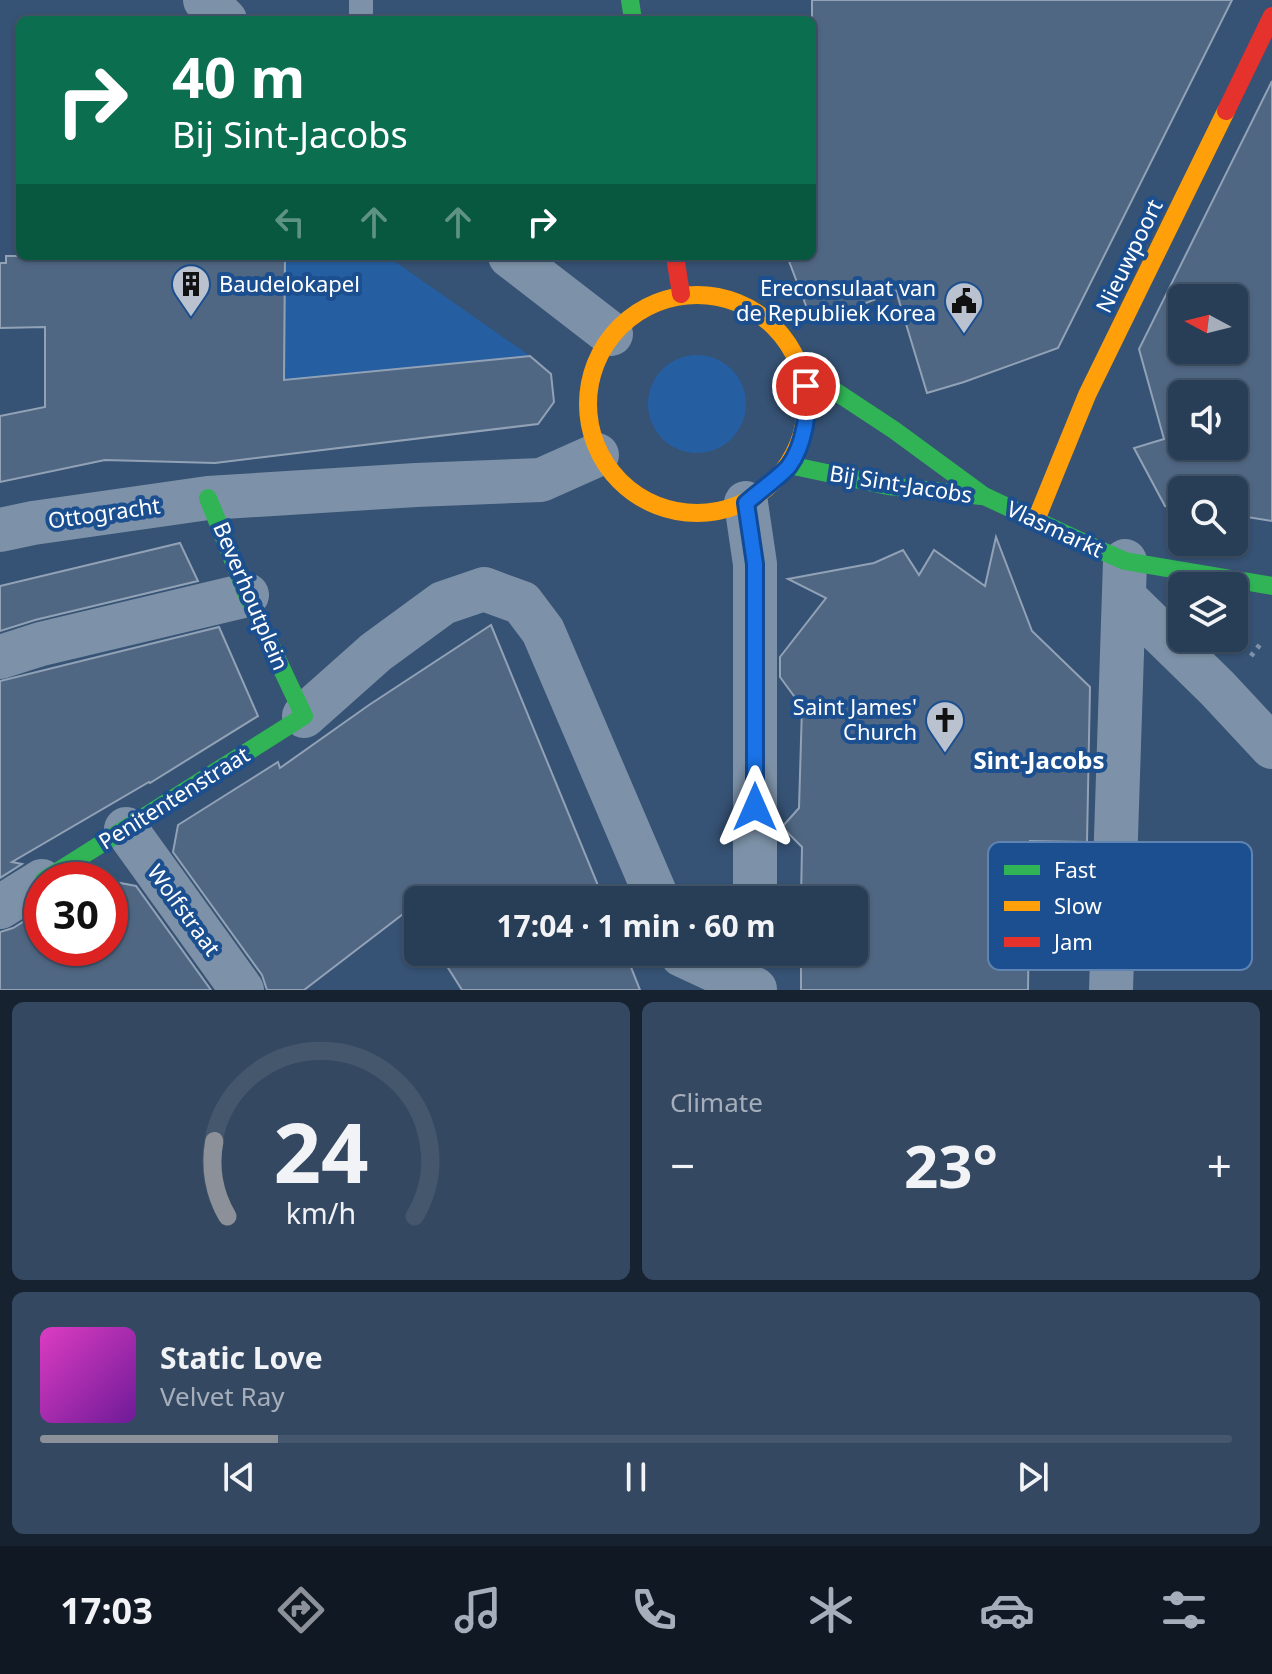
<!DOCTYPE html>
<html lang="en">
<head>
<meta charset="utf-8">
<style>
  :root { --surface:#283e57; --page:#344961; --text:#f1f3f6; --muted:#a5aeba; --line:#44576d; --accent:#8c9099 }
  body { margin:0; font-family:"Noto Sans",sans-serif; background:var(--page); color:var(--text); height:100vh; display:flex; flex-direction:column; font-size:30px; white-space:nowrap }
  * { box-sizing:border-box; margin:0 }
  p { font-size:26px; color:var(--muted) }
  .icon { flex:none; width:44px; height:44px; fill:none; stroke:currentColor; stroke-width:2; stroke-linecap:round; stroke-linejoin:round }
  .map { position:relative; height:990px; overflow:hidden }
  .drawer { display:flex; flex-direction:column; gap:12px; padding:12px; background:#162230; flex:1 }
  .drawer>* { flex:none }
  .top-card { position:absolute; left:16px; top:16px; width:800px; height:244px; border-radius:12px; box-shadow:0 2px 6px #0004,0 0 0 2px var(--line); background:#0b6e4f; color:#fff; overflow:hidden }
  .needle { width:52px; rotate:277deg }
  .fabs { position:absolute; left:1168px; top:284px; display:grid; gap:16px }
  .fabs a { display:grid; place-items:center; width:80px; height:80px; border-radius:12px; background:var(--surface); box-shadow:0 2px 6px #0004,0 0 0 2px var(--line); font-size:40px }
  .speed { position:absolute; left:24px; top:862px; display:flex; gap:16px; font-size:40px; font-weight:700; text-align:center }
  .speed>* { display:grid; place-content:center; width:104px; height:104px; border-radius:50%; background:var(--surface); box-shadow:0 2px 6px #0004,0 0 0 2px var(--line); line-height:1 }
  .speed .limit { border:12px solid #d22; background:#fff; color:#111 }
  .pin { position:absolute; display:grid; place-items:center; width:68px; height:68px; color:#fff; margin:-34px; border:4px solid #fff; border-radius:50%; box-shadow:0 2px 8px #0007 }
  .me { position:absolute; width:88px; margin:-44px; rotate:0deg; stroke-linejoin:round; filter:drop-shadow(0 0 6px #0008) }
  .turn { display:flex; align-items:center; gap:28px; height:168px; padding:0 24px; font-size:36px }
  .turn .icon { width:104px; height:104px; stroke-width:2.5 }
  .turn b { display:block; font-size:56px; line-height:68px }
  .lanes { display:flex; align-items:center; height:76px; padding:0 24px; background:#0003; justify-content:center; gap:40px; direction:ltr }
  .lanes .off { opacity:.35 }
  .big { font-size:60px; font-weight:700; line-height:1.1 }
  .drawer .tile { flex:1; display:flex; flex-direction:column; justify-content:center; gap:12px; min-width:0; padding:0 28px; border-radius:12px; background:var(--page) }
  .drawer .dial { align-items:center; gap:0 }
  .dial svg { height:208px; overflow:visible; fill:none; stroke:var(--line); stroke-width:7; stroke-linecap:round; text-anchor:middle }
  .dial text { fill:var(--text); stroke:none }
  .song { display:flex; align-items:center; gap:24px }
  .cover { width:96px; height:96px; border-radius:12px; background:linear-gradient(135deg,hsl(310 70% 55%),hsl(280 70% 35%)) }
  .played { height:8px; border-radius:4px; background:linear-gradient(90deg,var(--accent) 20%,var(--line) 20%) }
  .keys { display:flex; justify-content:space-around; direction:ltr }
  .heat { display:flex; justify-content:space-between; align-items:center; font-size:44px; direction:ltr }
  .drawer .tiles { flex:1; display:grid; gap:12px; grid-template-columns:1fr 1fr }
  .tile:last-child { grid-column:span 2 }
  .trip { position:absolute; left:404px; top:886px; width:464px; height:80px; border-radius:12px; background:var(--surface); box-shadow:0 2px 6px #0004,0 0 0 2px var(--line); font-weight:700; line-height:80px; text-align:center }
  .tab-bar { display:flex; height:128px; justify-content:space-around; align-items:center; background:#101923; color:var(--muted) }
  .tab-bar .icon { width:56px; height:56px }
  .tab-bar .active { color:var(--accent) }
  .tab-bar b { font-size:36px; color:var(--text) }
  .map>svg:first-child { display:block }
  .green { fill:#265fa1 }
  .building { fill:#506783; stroke:#92a2b6; stroke-width:2; fill-rule:evenodd }
  .lines { fill:none; stroke-linecap:round; stroke-linejoin:round }
  .path { stroke:#7d92a8; stroke-width:5; stroke-dasharray:4 6; stroke-linecap:butt }
  .lane { stroke:#7d92a8; stroke-width:24 }
  .street { stroke:#7d92a8; stroke-width:44 }
  .fast { stroke:#30b455; stroke-width:18 }
  .slow { stroke:#ff9f0a; stroke-width:18 }
  .jam { stroke:#e5322d; stroke-width:18 }
  .route-casing { stroke:#114b97; stroke-width:20 }
  .route { stroke:#1a73e8; stroke-width:14 }
  .labels { text-anchor:middle; stroke-width:8; stroke-linejoin:round; paint-order:stroke }
  .street-label { font-size:22px; fill:#fff; stroke:#1b4f8f }
  .poi-label { font-size:22px; fill:#fff; stroke:#1b4f8f; text-anchor:end }
  .neighbourhood-label { font-size:24px; font-weight:bold; fill:#fff; stroke:#1b4f8f }
  .key { fill:#1b4f8f; stroke:#5f84b1; stroke-width:2 }
  .key-label { font-size:22px; fill:#fff }
</style>
</head>
<body>
<div class="map">
<svg width="1272" height="990" viewBox="0 0 1272 990">
  <rect width="100%" height="100%" fill="#365274"/>
  <path class="green" d="M286,256H387L530,356L284,380Z
    M648 404a49 49 0 1 1 98 0a49 49 0 1 1-98 0Z"/>
  <path class="building" d="M812,0H1232L1058,348L964,382L927,393L896,291L813,324L787,256H812Z
    M1272,81V521L1234,515V490H1182V509L1165,506L1134,448L1164,439L1139,349ZM1182,298H1234V350H1182ZM1182,394H1234V446H1182Z
    M6,256H285L284,380L530,356L551,374L554,402L538,424L215,463L105,460L0,482V416L45,407V327L0,328V263H6Z
    M996,537L1032,631L1090,687L1087,842L1030,841L1028,990H801V952H854V900H801L802,847L782,827L799,808L802,707L780,677V657L826,598L788,579L874,563L903,550L919,575L934,550L985,586Z
    M180,543L198,581L35,620L0,631V586Z
    M491,625L604,900H418V920L411,908L304,990H267L262,975L173,852L178,825L278,762L280,768L369,705Z
    M219,627L258,716L150,783L149,782L12,862L22,864L0,878V681Z
    M110,881L136,886L211,990H0V932L13,928L42,910V948H110Z
    M438,952H625L640,990H462Z"/>
  <g class="lines">
    <path class="path" d="M1251,656L1262,642"/>
    <path class="lane" d="M361,0V20"/>
    <path class="street" d="M205,0L225,20
      M510,256L611,334
      M746,503L755,564V900
      M0,530L33,523L208,498L416,485L541,480L597,455
      M1124,597L1217,688L1272,747
      M0,657L41,644L247,595
      M304,716L376,652L443,603L484,589L522,603L543,631L658,900
      M126,829L242,990
      M0,907L42,881
      M681,952L682,955L755,989
      M1111,990L1125,561"/>
    <path class="fast" d="M630,0L633,20
      M803,370L894,430L984,496L1093,547L1125,561L1272,586
      M789,465L888,486L981,496
      M44,880L304,716L247,595L208,498"/>
    <path class="slow" d="M588 404a109 109 0 1 1 218 0a109 109 0 1 1-218 0Z
      M1036,520L1087,395L1226,111"/>
    <path class="jam" d="M1226,111L1272,16
      M675,256L681,294"/>
  </g>
  <g class="lines">
    <g class="route-casing">
      <path id="route" d="M755,807V564L746,503C757,493 781,476 789,466C804,446 810,409 806,386"/>
    </g>
    <use href="#route" class="route"/>
  </g>
  <defs>
    <g id="building-pin" transform="scale(2)"><path d="M0 17L-7.5 6A9.5 9.5 0 1 1 7.5 6Z" fill="#b9c2ce" stroke="#1b4f8f"/><path d="M-4-6H4V6H1V3H-1V6H-4ZM-2.5-4.3h1.7v1.8h-1.7ZM.8-4.3h1.7v1.8H.8ZM-2.5-1h1.7V.8h-1.7ZM.8-1h1.7V.8H.8Z" fill="#111"/></g>
    <g id="civic-pin" transform="scale(2)"><path d="M0 17L-7.5 6A9.5 9.5 0 1 1 7.5 6Z" fill="#b9c2ce" stroke="#1b4f8f"/><path d="M-.6-6.5H3V-4.5H.6V-3L4-1V1h2V6H-6V1h2V-1L-.6-3ZM-1.2 2.5V6h2.4V2.5Z" fill="#111"/></g>
    <g id="church-pin" transform="scale(2)"><path d="M0 17L-7.5 6A9.5 9.5 0 1 1 7.5 6Z" fill="#b9c2ce" stroke="#1b4f8f"/><path d="M-1.2-6h2.4v3.5h3.3v2.4h-3.3V6h-2.4V-.1h-3.3v-2.4h3.3Z" fill="#111"/></g>
  </defs>
  <g fill-rule="evenodd">
    <use href="#building-pin" x="191" y="284"/>
    <use href="#civic-pin" x="964" y="301"/>
    <use href="#church-pin" x="945" y="720"/>
  </g>
  <g class="labels">
    <g class="street-label">
      <text transform="translate(1129 256) rotate(-64)" y="8">Nieuwpoort</text>
      <text transform="translate(901 484) rotate(9)" y="8">Bij Sint-Jacobs</text>
      <text transform="translate(104 513) rotate(-8)" y="8">Ottogracht</text>
      <text transform="translate(1055 529) rotate(25)" y="8">Vlasmarkt</text>
      <text transform="translate(251 596) rotate(67)" y="8">Beverhoutplein</text>
      <text transform="translate(174 798) rotate(-32)" y="8">Penitentenstraat</text>
      <text transform="translate(184 910) rotate(54)" y="8">Wolfstraat</text>
    </g>
    <g class="poi-label">
      <text x="219" y="292" text-anchor="start">Baudelokapel</text>
      <text x="936" y="296">Ereconsulaat van<tspan x="936" dy="25">de Republiek Korea</tspan></text>
      <text x="917" y="715">Saint James'<tspan x="917" dy="25">Church</tspan></text>
    </g>
    <g class="neighbourhood-label">
      <text x="1039" y="769">Sint-Jacobs</text>
    </g>
  </g>
  <rect x="988" y="842" width="264" height="128" rx="12" class="key"/>
  <rect x="1004" y="865" width="36" height="10" fill="#30b455"/>
  <rect x="1004" y="901" width="36" height="10" fill="#ff9f0a"/>
  <rect x="1004" y="937" width="36" height="10" fill="#e5322d"/>
  <g class="key-label">
    <text x="1054" y="878">Fast</text>
    <text x="1054" y="914">Slow</text>
    <text x="1054" y="950">Jam</text>
  </g>
</svg>
<div class="fabs">
<a><svg class="needle" viewBox="-14 -14 28 28"><path d="M0-13l5 13h-10z" fill="#e53935"/><path d="M0 13l5-13h-10z" fill="#a5aeba"/></svg></a>
<a><svg class="icon" aria-label="sound" viewBox="0 0 24 24"><path d="M4 9h4l5-4v14l-5-4H4zM17 9q2 3 0 6"/></svg></a>
<a><svg class="icon" aria-label="search" viewBox="0 0 24 24"><circle cx="10" cy="10" r="6"/><path d="M15 15l6 6"/></svg></a>
<a><svg class="icon" aria-label="layers" viewBox="0 0 24 24"><path d="M12 4l9 5-9 5-9-5zM3 14l9 5 9-5"/></svg></a>
</div>
<div class="speed"><div class="limit">30</div></div>
<div class="pin" style="left:806px;top:386px;background:#d93025"><svg class="icon" aria-label="arrive" viewBox="0 0 24 24"><path d="M6 21V4h12l-3 4 3 4H6"/></svg></div>
<svg class="me" style="left:755px;top:807px" viewBox="-20 -20 40 40"><path d="M0-17L14 15 0 8-14 15z" fill="#1a73e8" stroke="#fff" stroke-width="4"/></svg>
<div class="trip">17:04 · 1 min · 60 m</div>
<div class="top-card">
<div class="turn"><svg class="icon" aria-label="right" viewBox="0 0 24 24"><path d="M7 20v-9h11M14 6l5 5-5 5"/></svg><div><b>40 m</b>Bij Sint-Jacobs</div></div>
<div class="lanes"><svg class="icon off" aria-label="left" viewBox="0 0 24 24"><path d="M17 20v-9H6M10 6l-5 5 5 5"/></svg><svg class="icon off" aria-label="ahead" viewBox="0 0 24 24"><path d="M12 20V5M6 11l6-6 6 6"/></svg><svg class="icon off" aria-label="ahead" viewBox="0 0 24 24"><path d="M12 20V5M6 11l6-6 6 6"/></svg><svg class="icon" aria-label="right" viewBox="0 0 24 24"><path d="M7 20v-9h11M14 6l5 5-5 5"/></svg></div>
</div>
</div>
<section class="drawer">
<div class="tiles">
<div class="tile dial"><svg viewBox="0 0 100 80">
<path d="M14 69A42 42 0 1 1 86 69"/>
<path d="M14 69A42 42 0 0 1 9 40" stroke="#8c9099"/>
<text x="50" y="56" font-size="32" font-weight="700">24</text>
<text x="50" y="72" font-size="11">km/h</text>
</svg></div>
<div class="tile"><p>Climate</p>
<div class="heat"><a>−</a><b class="big">23°</b><a>+</a></div>
</div>
<div class="tile">
<div class="song"><i class="cover"></i><div><b>Static Love</b><p>Velvet Ray</p></div></div>
<div class="played"></div>
<div class="keys"><svg class="icon" aria-label="previous" viewBox="0 0 24 24"><path d="M18 5L8 12l10 7zM5 5v14"/></svg><svg class="icon" aria-label="pause" viewBox="0 0 24 24"><path d="M8 5v14M16 5v14"/></svg><svg class="icon" aria-label="next" viewBox="0 0 24 24"><path d="M6 5l10 7-10 7zM19 5v14"/></svg></div>
</div>
</div>
</section>
<nav class="tab-bar">
<b>17:03</b>
<svg class="icon active" aria-label="directions" viewBox="0 0 24 24"><path d="M12 3l9 9-9 9-9-9zM9 14v-3h6M13 9l2 2-2 2"/></svg>
<svg class="icon" aria-label="music" viewBox="0 0 24 24"><path d="M9 18V5l10-2v13"/><circle cx="6" cy="18" r="3"/><circle cx="16" cy="16" r="3"/></svg>
<svg class="icon" aria-label="phone" viewBox="0 0 24 24"><path d="M5 4h4l2 5-3 2q2 4 5 5l2-3 5 2v4C11 20 4 13 5 4z"/></svg>
<svg class="icon" aria-label="climate" viewBox="0 0 24 24"><path d="M12 3v18M4 7l16 10M4 17L20 7"/></svg>
<svg class="icon" aria-label="car" viewBox="0 0 24 24"><path d="M5 17H2v-5l4-1 3-4h7l3 4 3 1v5h-3M9 17h6M6 11h13"/><circle cx="7" cy="17" r="2"/><circle cx="17" cy="17" r="2"/></svg>
<svg class="icon" aria-label="filters" viewBox="0 0 24 24"><path d="M4 7h16M4 17h16"/><circle cx="9" cy="7" r="2"/><circle cx="15" cy="17" r="2"/></svg>
</nav>
</body>
</html>
